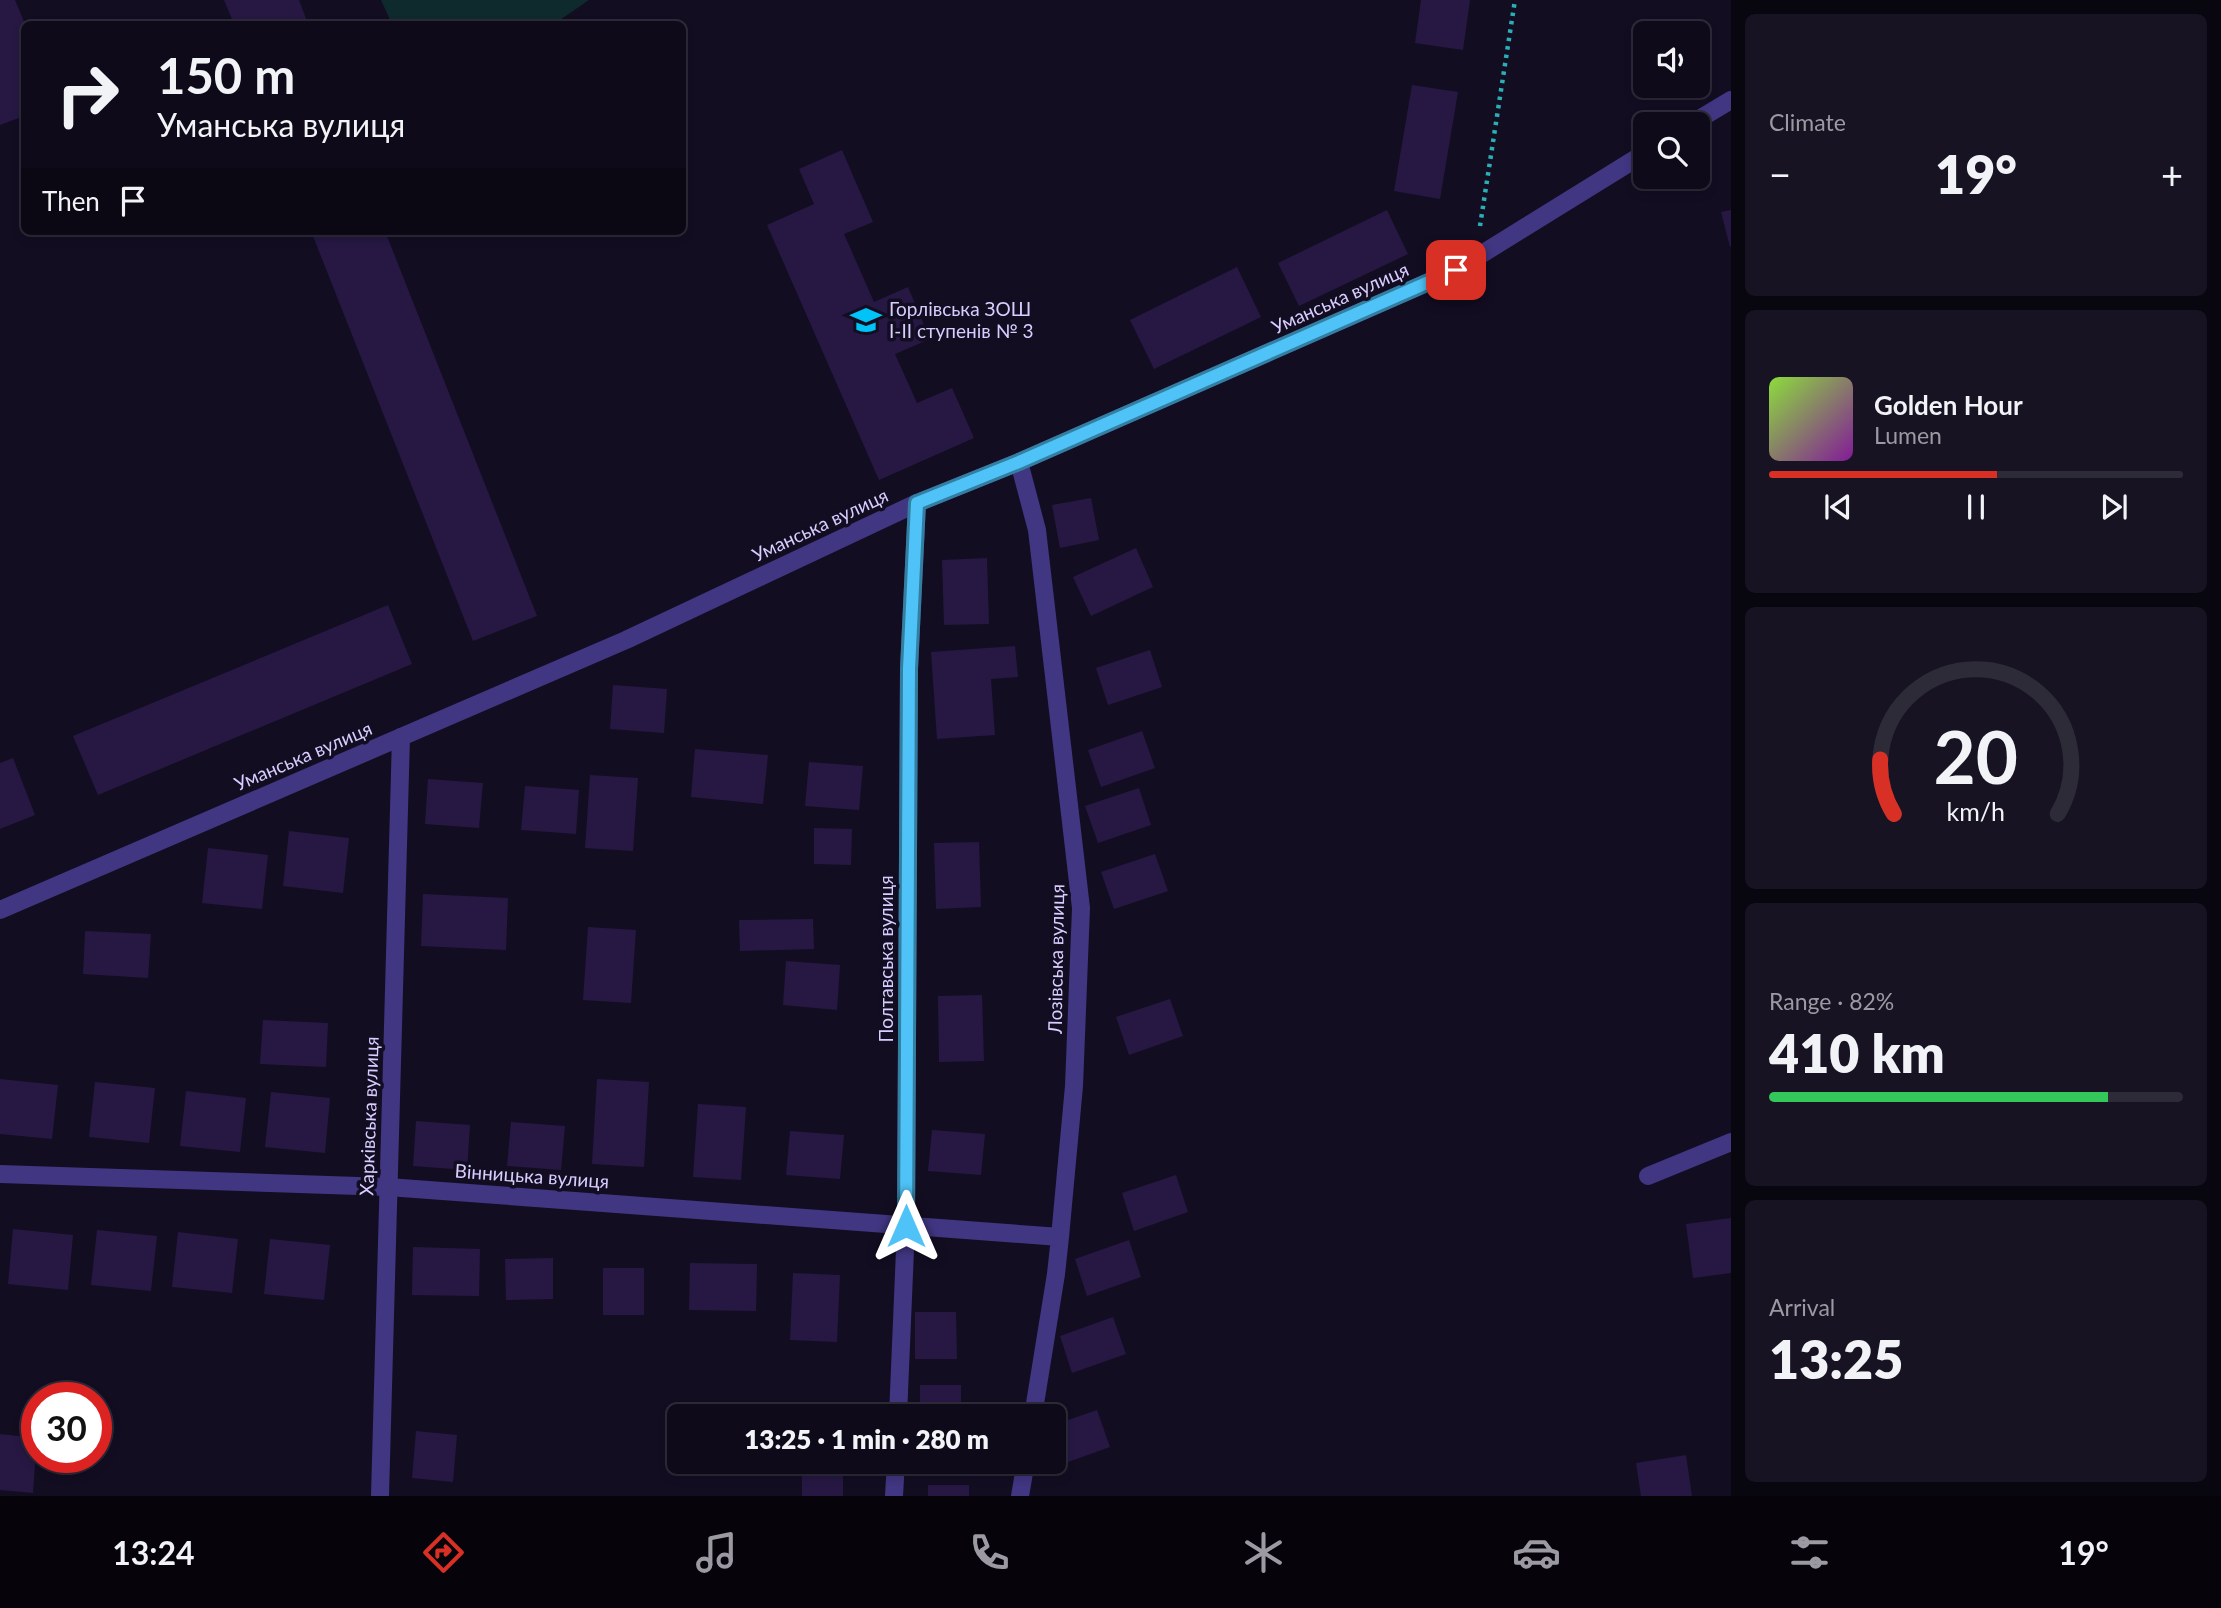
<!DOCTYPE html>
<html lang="en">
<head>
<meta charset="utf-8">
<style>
  :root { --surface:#0e0a1a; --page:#171323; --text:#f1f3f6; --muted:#9b9aa2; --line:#2e2b39; --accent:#d93025 }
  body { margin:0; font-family:Lato,sans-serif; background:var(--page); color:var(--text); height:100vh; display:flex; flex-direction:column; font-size:26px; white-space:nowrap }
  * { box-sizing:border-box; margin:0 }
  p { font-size:23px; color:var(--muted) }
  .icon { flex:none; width:38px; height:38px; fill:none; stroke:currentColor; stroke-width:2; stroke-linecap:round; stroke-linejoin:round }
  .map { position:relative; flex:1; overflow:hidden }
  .sheet { display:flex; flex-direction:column; gap:14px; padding:14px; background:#08060e; width:490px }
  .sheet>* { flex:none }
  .guide { position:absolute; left:21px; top:21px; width:665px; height:214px; border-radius:10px; box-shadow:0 4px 10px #0003,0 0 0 2px var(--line); background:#0e0a1a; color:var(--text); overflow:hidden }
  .buttons { position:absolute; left:1633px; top:21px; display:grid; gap:14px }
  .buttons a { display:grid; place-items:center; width:77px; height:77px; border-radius:10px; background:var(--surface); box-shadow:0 4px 10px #0003,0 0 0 2px var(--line); font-size:35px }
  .speed { position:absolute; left:21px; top:1382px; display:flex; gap:14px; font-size:35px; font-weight:700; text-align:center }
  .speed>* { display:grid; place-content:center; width:91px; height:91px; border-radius:50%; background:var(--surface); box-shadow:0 4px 10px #0003,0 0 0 2px var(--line); line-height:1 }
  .speed .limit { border:10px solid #d22; background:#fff; color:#111 }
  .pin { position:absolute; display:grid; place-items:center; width:60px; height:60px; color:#fff; margin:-30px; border-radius:14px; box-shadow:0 4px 10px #0006 }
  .me { position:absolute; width:77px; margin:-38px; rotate:0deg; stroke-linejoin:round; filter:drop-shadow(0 0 5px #0008) }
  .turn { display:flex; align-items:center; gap:24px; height:147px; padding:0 21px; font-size:32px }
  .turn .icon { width:91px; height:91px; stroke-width:2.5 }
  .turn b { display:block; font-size:49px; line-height:60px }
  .then { display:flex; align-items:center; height:66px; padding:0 21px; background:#0003; gap:14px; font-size:26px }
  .big { font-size:52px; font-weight:800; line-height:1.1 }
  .sheet .widget { flex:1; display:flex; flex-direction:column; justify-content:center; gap:10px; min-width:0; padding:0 24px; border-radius:10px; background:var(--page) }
  .sheet .dial { align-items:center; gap:0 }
  .dial svg { height:182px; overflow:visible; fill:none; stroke:var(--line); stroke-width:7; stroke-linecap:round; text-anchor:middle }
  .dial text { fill:var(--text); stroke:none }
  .song { display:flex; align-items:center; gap:21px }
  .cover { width:84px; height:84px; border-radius:10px; background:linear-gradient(135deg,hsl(90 70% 55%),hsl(290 70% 35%)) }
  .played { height:7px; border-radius:4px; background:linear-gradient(90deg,var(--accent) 55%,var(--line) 55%) }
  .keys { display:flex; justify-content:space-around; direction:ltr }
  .heat { display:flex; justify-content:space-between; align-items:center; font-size:38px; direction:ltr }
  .charge { height:10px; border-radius:5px; background:linear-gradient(90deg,#34c759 82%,var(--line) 0) }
  .trip { position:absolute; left:667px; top:1404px; width:399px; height:70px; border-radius:10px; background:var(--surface); box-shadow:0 4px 10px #0003,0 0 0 2px var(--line); font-weight:800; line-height:70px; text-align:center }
  .dock { display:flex; height:112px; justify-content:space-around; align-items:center; background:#06040a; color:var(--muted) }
  .dock .icon { width:49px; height:49px }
  .dock .active { color:var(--accent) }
  .dock b { font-size:32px; color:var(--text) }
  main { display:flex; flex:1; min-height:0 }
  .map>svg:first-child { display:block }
  .green { fill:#0f2a2c }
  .building { fill:#261843 }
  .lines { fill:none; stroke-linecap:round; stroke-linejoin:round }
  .path { stroke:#2aafb6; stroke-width:4.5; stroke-dasharray:3.5 5; stroke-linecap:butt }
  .minor { stroke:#413682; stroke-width:18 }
  .tertiary { stroke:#413682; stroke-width:18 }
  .route-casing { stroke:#337fa1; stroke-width:18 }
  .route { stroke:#4fc3f7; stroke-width:12 }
  .labels { text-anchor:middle; stroke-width:7; stroke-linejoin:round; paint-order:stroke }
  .street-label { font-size:19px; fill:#d8cdff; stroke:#130d22 }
  .poi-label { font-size:19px; fill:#d8cdff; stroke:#130d22; text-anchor:start }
</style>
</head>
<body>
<main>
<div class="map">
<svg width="1731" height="1496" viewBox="0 0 1731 1496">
  <rect width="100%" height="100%" fill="#130d22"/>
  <path class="green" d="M381,0H589L554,24H392Z"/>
  <path class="building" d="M0,0H15L25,24L24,116L0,125Z
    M224,0H299L308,24H234Z
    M1421,0H1470L1463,50L1415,43Z
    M1412,85L1458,92L1440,199L1394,191Z
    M842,150L873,222L844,234L874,302L908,287L930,339L895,354L917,403L952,388L974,438L879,480L767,225L814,204L799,169Z
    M1387,210L1408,254L1299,306L1278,263Z
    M1731,210V246L1730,247L1721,212Z
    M311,231H385L537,616L473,641Z
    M1237,267L1261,317L1154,369L1130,320Z
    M1091,498L1099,540L1060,548L1052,505Z
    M1136,548L1153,587L1091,616L1073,577Z
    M987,558L989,624L944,625L942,560Z
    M388,605L412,664L98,795L73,736Z
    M1015,646L1018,677L991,679L995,735L937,739L931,652Z
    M1150,650L1162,687L1108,705L1096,668Z
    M613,685L667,689L664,733L610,729Z
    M1142,731L1155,768L1101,787L1088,750Z
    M695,749L768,755L763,804L691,797Z
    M13,758L35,815L0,829V763Z
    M809,762L863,766L859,810L805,806Z
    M590,775L638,778L633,851L585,848Z
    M428,779L483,783L479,828L425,824Z
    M525,786L579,790L576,834L521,830Z
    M1139,788L1151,825L1098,843L1085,806Z
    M814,828L852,829L851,865L814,864Z
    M289,831L349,838L343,893L283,886Z
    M979,842L981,907L936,909L934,843Z
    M208,848L268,855L262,909L202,903Z
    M1155,854L1168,891L1114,909L1101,872Z
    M423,894L508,898L506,950L421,946Z
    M813,919L814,949L740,951L739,920Z
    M588,927L636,930L631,1003L583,1000Z
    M85,931L151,934L148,978L83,974Z
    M786,961L840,965L837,1010L783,1005Z
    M982,995L984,1061L939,1062L938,996Z
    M1170,999L1183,1036L1129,1055L1116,1017Z
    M263,1020L328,1023L326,1067L260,1064Z
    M0,1079L58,1085L52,1139L0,1134Z
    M597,1079L649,1082L644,1167L592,1164Z
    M95,1082L155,1088L149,1143L89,1137Z
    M186,1091L246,1098L240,1152L180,1146Z
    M271,1092L330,1098L325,1153L265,1147Z
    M698,1104L746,1107L741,1180L693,1177Z
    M416,1121L470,1125L467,1170L413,1166Z
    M511,1122L565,1126L561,1170L507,1166Z
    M932,1130L985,1134L981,1175L928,1171Z
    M790,1131L844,1135L840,1179L786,1175Z
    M1176,1175L1188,1212L1134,1231L1122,1193Z
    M1731,1218V1273L1693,1278L1686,1224Z
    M13,1229L73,1235L68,1290L8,1284Z
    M97,1230L157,1236L151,1291L91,1285Z
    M178,1232L238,1239L232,1293L172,1287Z
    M270,1239L330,1245L324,1300L264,1294Z
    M1129,1240L1141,1277L1087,1296L1075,1259Z
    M413,1247L480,1249L479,1296L412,1295Z
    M553,1258V1299L506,1300L505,1259Z
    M690,1263L757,1264L756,1311L689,1310Z
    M603,1268H644V1315H603Z
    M793,1273L840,1275L837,1342L790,1340Z
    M915,1312H956L957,1359H915Z
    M1113,1317L1126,1354L1072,1373L1060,1336Z
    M920,1385H961V1416H920Z
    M1097,1410L1110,1447L1057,1466L1054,1457V1425Z
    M416,1431L457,1435L453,1482L412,1478Z
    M0,1434L37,1438L33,1493L0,1490Z
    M1686,1455L1692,1496H1641L1636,1463Z
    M802,1468H843V1496H802Z
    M928,1485H969V1496H928Z"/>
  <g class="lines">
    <path class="path" d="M1480,226L1515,0"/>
    <path class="minor" d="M1019,462L1037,530L1081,908L1074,1086L1060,1237L1056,1274L1033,1416
      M0,1174L388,1187L1060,1237
      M1648,1176L1731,1142
      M898,1416L906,1226L909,669L917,503
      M380,1496L401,737
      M894,1496L896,1461
      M1020,1496L1026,1461"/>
    <path class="tertiary" d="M1691,124L1731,100
      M0,910L626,640L917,503L1019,462L1456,270L1645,153"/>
  </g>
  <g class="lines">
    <g class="route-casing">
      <path id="route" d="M906,1226L909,669L917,503L1019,462L1456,270"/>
    </g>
    <use href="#route" class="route"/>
  </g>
  <defs>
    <g id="school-bare" transform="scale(2.415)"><path d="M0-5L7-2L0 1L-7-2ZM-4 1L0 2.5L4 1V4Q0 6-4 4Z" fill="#00c4f8" stroke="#130d22" stroke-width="2.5" paint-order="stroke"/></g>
  </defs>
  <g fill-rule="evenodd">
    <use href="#school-bare" x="866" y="320"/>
  </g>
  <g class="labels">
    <g class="street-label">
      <text transform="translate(1340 298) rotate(-24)" y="7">Уманська вулиця</text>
      <text transform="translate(820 525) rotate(-25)" y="7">Уманська вулиця</text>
      <text transform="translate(303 756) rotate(-23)" y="7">Уманська вулиця</text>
      <text transform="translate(886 959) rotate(-90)" y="7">Полтавська вулиця</text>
      <text transform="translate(1056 959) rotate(-89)" y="7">Лозівська вулиця</text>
      <text transform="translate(369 1116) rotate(-88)" y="7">Харківська вулиця</text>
      <text transform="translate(532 1176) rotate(4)" y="7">Вінницька вулиця</text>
    </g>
    <g class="poi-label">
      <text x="889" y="316">Горлівська ЗОШ<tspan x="889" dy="22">І-ІІ ступенів № 3</tspan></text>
    </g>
  </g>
</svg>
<div class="buttons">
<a><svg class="icon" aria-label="sound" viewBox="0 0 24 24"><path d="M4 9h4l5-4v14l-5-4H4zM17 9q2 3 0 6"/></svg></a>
<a><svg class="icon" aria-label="search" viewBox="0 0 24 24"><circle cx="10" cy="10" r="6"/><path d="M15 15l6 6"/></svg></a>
</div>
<div class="speed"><div class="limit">30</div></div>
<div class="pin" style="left:1456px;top:270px;background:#d93025"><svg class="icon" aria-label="arrive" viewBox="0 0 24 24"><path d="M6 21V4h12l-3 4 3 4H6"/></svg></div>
<svg class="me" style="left:906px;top:1226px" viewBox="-20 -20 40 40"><path d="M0-17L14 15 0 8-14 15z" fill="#4fc3f7" stroke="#fff" stroke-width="4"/></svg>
<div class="trip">13:25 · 1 min · 280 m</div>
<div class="guide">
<div class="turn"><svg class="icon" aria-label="right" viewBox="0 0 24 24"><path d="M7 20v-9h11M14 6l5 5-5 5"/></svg><div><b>150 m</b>Уманська вулиця</div></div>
<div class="then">Then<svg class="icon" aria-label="arrive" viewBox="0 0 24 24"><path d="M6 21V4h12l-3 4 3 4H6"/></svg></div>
</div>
</div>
<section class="sheet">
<div class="widget"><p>Climate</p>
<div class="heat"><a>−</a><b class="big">19°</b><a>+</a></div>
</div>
<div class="widget">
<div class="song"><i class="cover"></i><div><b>Golden Hour</b><p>Lumen</p></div></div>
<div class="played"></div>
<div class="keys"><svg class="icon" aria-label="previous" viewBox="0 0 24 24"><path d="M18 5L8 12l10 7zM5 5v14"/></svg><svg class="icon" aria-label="pause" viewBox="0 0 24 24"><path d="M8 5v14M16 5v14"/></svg><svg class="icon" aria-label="next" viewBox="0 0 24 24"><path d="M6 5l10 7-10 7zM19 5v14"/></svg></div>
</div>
<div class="widget dial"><svg viewBox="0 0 100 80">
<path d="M14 69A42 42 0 1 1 86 69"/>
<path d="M14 69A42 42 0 0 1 8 45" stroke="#d93025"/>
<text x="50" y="56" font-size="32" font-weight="700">20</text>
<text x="50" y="72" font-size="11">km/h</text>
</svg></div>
<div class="widget"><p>Range · 82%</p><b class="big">410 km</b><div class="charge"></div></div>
<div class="widget"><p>Arrival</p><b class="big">13:25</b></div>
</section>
</main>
<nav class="dock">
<b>13:24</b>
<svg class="icon active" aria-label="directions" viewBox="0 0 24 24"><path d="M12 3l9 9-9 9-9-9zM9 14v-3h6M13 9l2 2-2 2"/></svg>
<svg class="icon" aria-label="music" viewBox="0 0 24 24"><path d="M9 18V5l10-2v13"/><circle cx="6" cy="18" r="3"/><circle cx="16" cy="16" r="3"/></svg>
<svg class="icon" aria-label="phone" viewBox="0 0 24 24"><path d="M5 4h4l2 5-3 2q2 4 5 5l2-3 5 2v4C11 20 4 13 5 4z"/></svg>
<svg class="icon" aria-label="climate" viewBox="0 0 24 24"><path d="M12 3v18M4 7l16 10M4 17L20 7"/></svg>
<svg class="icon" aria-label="car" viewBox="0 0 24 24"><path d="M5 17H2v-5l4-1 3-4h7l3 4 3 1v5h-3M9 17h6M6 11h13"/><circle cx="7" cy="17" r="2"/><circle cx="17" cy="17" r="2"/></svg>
<svg class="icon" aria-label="filters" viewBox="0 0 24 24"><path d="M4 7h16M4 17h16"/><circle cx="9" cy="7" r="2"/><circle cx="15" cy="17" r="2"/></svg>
<b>19°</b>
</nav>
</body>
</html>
